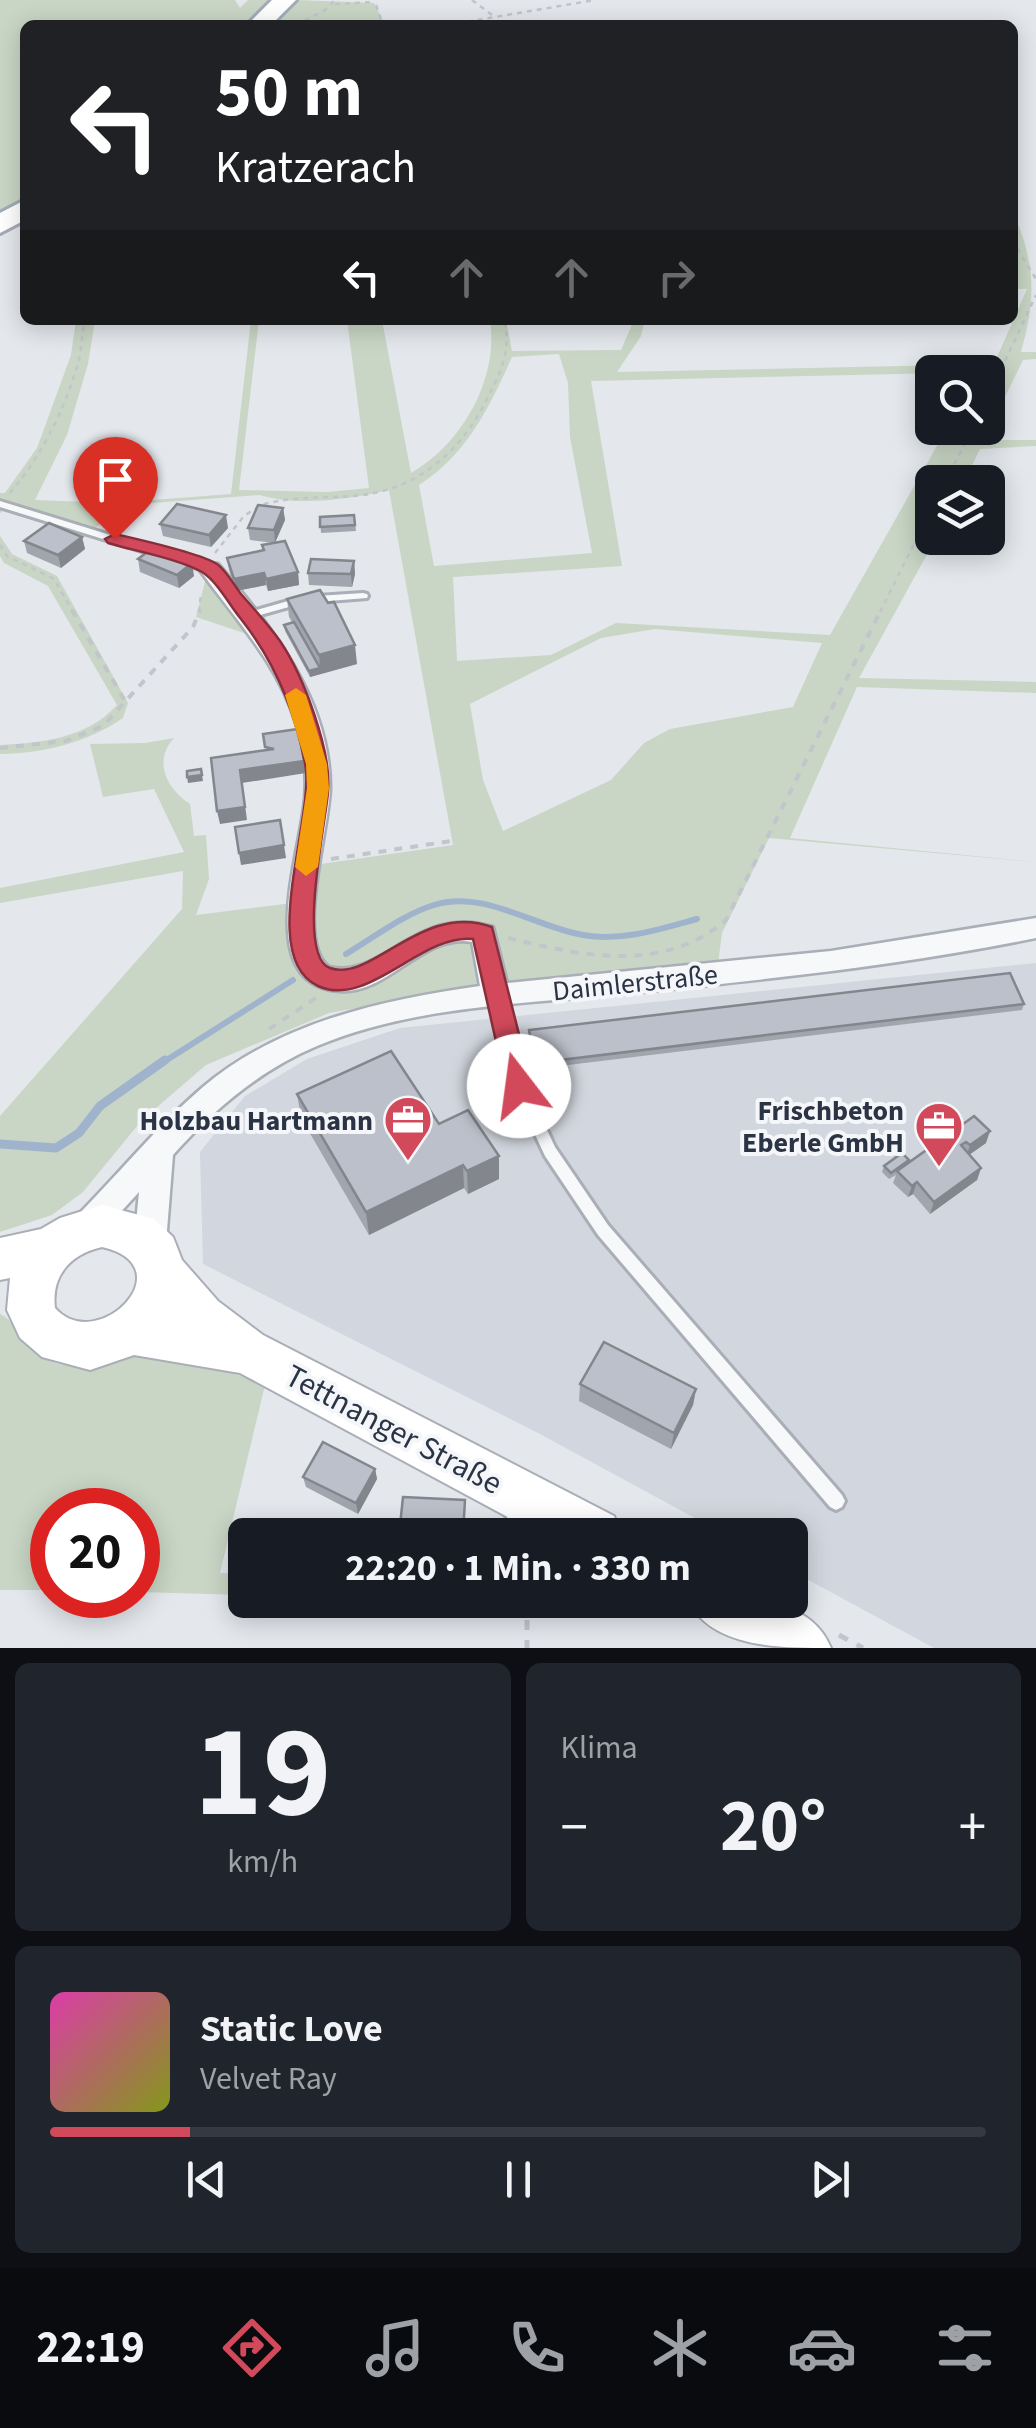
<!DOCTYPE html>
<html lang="de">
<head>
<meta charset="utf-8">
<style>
  :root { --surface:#171b24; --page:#20242c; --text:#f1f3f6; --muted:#9ea1a6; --line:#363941; --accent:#d1495b }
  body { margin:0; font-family:"Source Sans 3",sans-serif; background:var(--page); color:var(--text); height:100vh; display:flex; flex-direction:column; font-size:38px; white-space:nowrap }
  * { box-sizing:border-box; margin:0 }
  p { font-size:32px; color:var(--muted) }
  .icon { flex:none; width:55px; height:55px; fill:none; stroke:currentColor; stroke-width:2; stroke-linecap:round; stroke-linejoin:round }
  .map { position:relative; height:1648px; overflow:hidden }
  .sheet { display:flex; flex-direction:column; gap:15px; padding:15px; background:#0d0f14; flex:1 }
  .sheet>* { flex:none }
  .banner { position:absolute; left:20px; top:20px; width:998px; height:305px; border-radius:15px; box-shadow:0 5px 25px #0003; background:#202124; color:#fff; overflow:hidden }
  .controls { position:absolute; left:915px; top:355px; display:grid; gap:20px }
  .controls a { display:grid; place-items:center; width:90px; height:90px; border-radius:15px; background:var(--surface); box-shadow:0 5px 25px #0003; font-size:50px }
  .speed { position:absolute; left:30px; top:1488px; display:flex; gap:20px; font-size:50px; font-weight:700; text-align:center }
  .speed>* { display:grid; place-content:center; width:130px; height:130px; border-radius:50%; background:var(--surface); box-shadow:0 5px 25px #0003; line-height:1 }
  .speed .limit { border:15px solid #d22; background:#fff; color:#111 }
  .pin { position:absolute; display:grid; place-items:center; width:85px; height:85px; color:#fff; margin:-102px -42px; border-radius:50% 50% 50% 0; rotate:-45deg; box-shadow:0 0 10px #0007 }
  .pin .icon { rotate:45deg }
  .me { position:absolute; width:110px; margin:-55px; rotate:345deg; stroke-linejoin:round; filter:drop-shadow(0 0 8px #0008) }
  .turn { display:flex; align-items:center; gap:35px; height:210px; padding:0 30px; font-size:45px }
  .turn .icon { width:130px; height:130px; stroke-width:2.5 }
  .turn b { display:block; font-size:70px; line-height:85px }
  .lanes { display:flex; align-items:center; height:95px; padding:0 30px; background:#0003; justify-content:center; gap:50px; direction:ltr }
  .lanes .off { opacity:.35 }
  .big { font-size:75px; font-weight:700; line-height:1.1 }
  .sheet .card { flex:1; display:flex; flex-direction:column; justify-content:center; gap:15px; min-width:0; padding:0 35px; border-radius:15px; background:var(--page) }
  .sheet .dial { align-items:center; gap:0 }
  .dial b { font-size:130px; line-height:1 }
  .song { display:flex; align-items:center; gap:30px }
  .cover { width:120px; height:120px; border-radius:15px; background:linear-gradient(135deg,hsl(320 70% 55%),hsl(70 70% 35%)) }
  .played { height:10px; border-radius:5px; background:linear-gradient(90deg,var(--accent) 15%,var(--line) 15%) }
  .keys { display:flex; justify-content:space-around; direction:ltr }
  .heat { display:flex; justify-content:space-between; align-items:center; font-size:55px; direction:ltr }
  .sheet .tiles { flex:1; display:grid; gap:15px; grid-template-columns:1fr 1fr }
  .card:last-child { grid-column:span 2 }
  .trip { position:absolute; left:228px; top:1518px; width:580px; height:100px; border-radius:15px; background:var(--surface); box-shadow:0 5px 25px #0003; font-weight:700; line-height:100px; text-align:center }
  .tabs { display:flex; height:160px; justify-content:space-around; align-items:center; background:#090b0e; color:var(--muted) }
  .tabs .icon { width:70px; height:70px }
  .tabs .selected { color:var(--accent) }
  .tabs b { font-size:45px; color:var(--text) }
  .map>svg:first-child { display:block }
  .built { fill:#d2d6de }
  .green { fill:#c9d6c5; fill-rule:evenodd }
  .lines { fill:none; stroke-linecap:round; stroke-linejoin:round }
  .stream-far1 { stroke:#9fb4cc; stroke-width:6 }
  .stream { stroke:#9fb4cc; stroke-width:9 }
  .service-casing { stroke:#a9aeb7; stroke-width:6 }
  .minor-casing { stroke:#a9aeb7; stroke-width:5 }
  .secondary-casing { stroke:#a9aeb7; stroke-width:4 }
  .primary-casing { stroke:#a3abb8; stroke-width:6 }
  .path-far2 { stroke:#c2c5cb; stroke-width:2.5; stroke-dasharray:5 5; stroke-linecap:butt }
  .path-far1 { stroke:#c2c5cb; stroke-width:4; stroke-dasharray:8 8; stroke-linecap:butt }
  .path { stroke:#c2c5cb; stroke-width:5; stroke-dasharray:10 10; stroke-linecap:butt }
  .service { fill:#f7f8fa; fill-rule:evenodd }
  .minor { fill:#f7f8fa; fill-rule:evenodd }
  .secondary { fill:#fff; fill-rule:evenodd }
  .primary { fill:#fff; fill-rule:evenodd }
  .wall { fill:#a1a5ae }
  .shaded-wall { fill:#83868d }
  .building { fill:#bbc0ca; stroke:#83868d; stroke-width:2.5 }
  .route { fill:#d1495b; stroke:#882f3b; stroke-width:2.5 }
  .slow { fill:#f59e0b }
  .labels { text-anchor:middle; stroke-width:8; stroke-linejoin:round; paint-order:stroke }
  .street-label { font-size:28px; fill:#2b3445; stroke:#f4f6f9 }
  .poi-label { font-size:28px; font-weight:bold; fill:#2b3445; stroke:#f4f6f9; text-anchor:end }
  .near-street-label { font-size:32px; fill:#2b3445; stroke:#f4f6f9 }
</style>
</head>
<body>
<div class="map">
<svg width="1036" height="1648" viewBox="0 0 1036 1648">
  <rect width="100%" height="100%" fill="#e4e7ec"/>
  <path class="built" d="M1036,963V1648H934L790,1570V1535H726L540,1434L203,1264L200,1152L245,1096L307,1059L400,1028Z"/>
  <path class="green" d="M0,0H235L240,8L248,0H274L245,25H25V198L0,216Z
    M296,0L374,3L385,25H272Z
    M1013,212C1036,265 1036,297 1021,352H1036V359L1023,360L984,440H1036V446L980,449L964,482H932V538H936L859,678L1036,682V693L857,687L790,838L1036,862L769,838L722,933L718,964L466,988L329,1013L206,1065L142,1120L83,1192L52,1215L0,1232V1116L182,909L183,871L0,903V888L184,852L154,789L103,797L90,744L145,743L174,738C153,761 166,788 190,804L194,836L206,835L209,879L196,915L309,901L314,865L453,845L389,490C351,499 297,507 260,495L125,505L90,532L10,507L0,513V493H5L37,448L71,355L76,320H95L88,364L67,435L35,500L113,503L231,494L251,320H259L239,490L328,492L369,488L347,320H382L411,473C462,444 499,379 490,320H506L512,351L621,350L634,320H645L641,336L617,372L994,364L1027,289H1013V284L1018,283L1013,274ZM559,354L568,383L570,437L592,553L434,566L419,485C467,454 489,408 512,357ZM988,372V428H942L938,444L830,635L616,623L551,655L457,661L453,577L622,566L591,381ZM655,629L822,643L793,707L670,729L644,743L611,780L503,831L483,780L470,704L601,638Z
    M0,536L12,554L57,576L128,703L123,718C86,743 45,753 0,754V745C41,743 88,738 117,705L48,586L4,563L0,556Z
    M207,574L262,639L196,617Z
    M0,1314C23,1325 21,1357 63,1365C87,1369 108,1356 131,1354C177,1352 223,1369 265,1385L220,1573L245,1574V1595L138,1592V1510H52V1590H0Z"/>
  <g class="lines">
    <path class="stream-far1" d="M346,954C373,938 404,914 434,905C483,889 535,927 583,935C621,942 661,929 697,919
      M162,1063L293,980"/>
    <path class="stream" d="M0,1144L56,1148L79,1133L100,1106L165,1060"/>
    <g class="service-casing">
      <path id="service" d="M0,501L214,567L215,569L214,571H206L0,507Z
        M363,593L367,594L368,596L367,598L303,603L250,618L245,615L246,613L302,597Z
        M496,991L501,992L503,996L526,1085L555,1147L608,1225L842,1495L845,1501L842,1507L836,1510L830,1507L598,1235L545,1156L512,1085L489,996L491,992Z
        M523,1500L529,1503L532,1509L515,1535H495L517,1503Z"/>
    </g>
    <g class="minor-casing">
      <path id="minor" d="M210,563L218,564C272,627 330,700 330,787C330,828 294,941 329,967C383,980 417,903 493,927L507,983L831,951L1036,918V938C899,966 761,980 623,994C521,1004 413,1006 317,1046C260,1070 214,1109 173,1155L166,1243L161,1253L150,1257L139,1253L134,1243L139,1192L96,1239L85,1243L74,1239L70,1229L74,1219C117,1176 156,1127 203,1087C280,1022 382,1000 480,986L472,942C422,933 389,995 339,991C252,985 301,851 305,799C307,774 304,747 296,723C278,663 235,619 199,569Z"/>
    </g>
    <g class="secondary-casing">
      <path id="secondary" d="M102,1205L154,1219L173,1237L182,1260L218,1301L263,1335L614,1516L622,1535H541L240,1373L134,1355L90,1370L42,1357L20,1338L7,1310L10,1278L0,1280V1238L41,1229L60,1218ZM102,1247C186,1266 98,1356 55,1308C51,1275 71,1254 102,1247Z
        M688,1600C738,1600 808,1592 831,1648C780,1648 711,1648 688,1600Z"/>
    </g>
    <g class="primary-casing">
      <path id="primary" d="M272,0H296L271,25H247Z
        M25,200V220L0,233V213Z"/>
    </g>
    <path class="path-far2" d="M472,0L496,18
      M335,4L375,2
      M376,5L383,25
      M296,25L325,10L335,0
      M448,25L595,0
      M1012,240L1036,279
      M988,397L1036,295
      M945,482L973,428
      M10,493C41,456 63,413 77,367C82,352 81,336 85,320
      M0,545L7,556L54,579L73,612
      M215,553L244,516L261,505C292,496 323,498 354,496C415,491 459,454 486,401C500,374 512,350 504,320
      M199,612L201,594
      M880,612L932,508"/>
    <path class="path-far1" d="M72,610L125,701
      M0,748L66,741L103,726L193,627L200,610
      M331,859L458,840
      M508,938C582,956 663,974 726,920L881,610
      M269,1029L319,996"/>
    <path class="path" d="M629,1522L653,1535
      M527,1600V1648
      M839,1635L863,1648"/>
    <use href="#service" class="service"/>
    <use href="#minor" class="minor"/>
    <use href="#secondary" class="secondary"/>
    <use href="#primary" class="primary"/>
  </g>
  <path class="wall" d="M283,508L285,520L275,542L298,572L299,585L268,591L266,585L236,591L229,570L227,558L263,551L262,545L274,543L250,540L248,528Z
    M354,515L356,531L321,533L320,517Z
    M160,524L228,528L211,547L163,536Z
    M82,537L85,549L61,568L27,553L24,541Z
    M138,559L194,576L179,588L140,572Z
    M354,561L355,574L352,587L309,585L308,573Z
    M287,599L357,664L310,677L285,631L284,625L292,622L289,617Z
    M1024,1004L1022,1010L535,1069L529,1036V1030Z
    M297,1094L439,1124L499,1179L468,1194L464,1188L369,1235L301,1118Z
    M955,1130L986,1143L969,1155L981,1168L977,1180L930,1214L913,1194L908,1197L893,1183L896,1175L889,1179L882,1172L884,1166L908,1163L952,1137Z
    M580,1384L696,1389L693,1405L671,1449L579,1401Z
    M375,1469L377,1479L358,1514L306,1487L303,1477Z"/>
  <path class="shaded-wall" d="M283,508L285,520L275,543L274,530Z
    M226,515L228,528L211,547L209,535Z
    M82,537L85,549L61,568L58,555Z
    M354,561L355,574L352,587L351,574Z
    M192,563L194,576L179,588L177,575Z
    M298,572L299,585L268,591L266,579Z
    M264,573L266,585L236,591L234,579Z
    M355,645L357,664L310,677L309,671L320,668L319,655Z
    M304,761L306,773L242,783L247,820L220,824L217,811L240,770Z
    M202,775L203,781L188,783L187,777Z
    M284,845L286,858L241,865L239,853Z
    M990,1131L986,1143L966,1157L970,1145Z
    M499,1156V1179L468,1194L467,1171Z
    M463,1165L464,1188L369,1235L366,1212Z
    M981,1168L977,1180L930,1214L934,1202Z
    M917,1182L913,1194L908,1197L912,1186Z
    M696,1389L693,1405L671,1449L674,1433Z
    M375,1469L377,1479L358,1514L356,1503Z"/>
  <path class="building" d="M177,504L226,515L209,535L160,524Z
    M258,505L283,508L274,530L248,528Z
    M354,515L355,525L320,527V517Z
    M49,523L82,537L58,555L24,541Z
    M285,541L298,572L266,579L264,573L234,579L227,558L264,550L262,545Z
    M154,547L192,563L177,575L138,559Z
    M311,559L354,561L351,574L308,573Z
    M320,590L328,603L334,602L355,645L319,655L287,599Z
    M294,622L320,668L309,671L284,625Z
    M298,729L304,761L240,770L245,807L217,811L211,758L274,749L265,747L263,734Z
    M201,769L202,775L187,777V771Z
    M280,820L284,845L239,853L235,827Z
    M1010,973L1024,1004L535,1063L529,1030Z
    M391,1051L439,1124L468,1110L499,1156L467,1171L463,1165L366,1212L297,1094Z
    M974,1116L990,1131L970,1145L966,1142L961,1145L981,1168L934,1202L917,1182L912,1186L897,1171L949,1134L953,1138L959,1134L955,1130Z
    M902,1153L909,1160L891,1173L884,1166Z
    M604,1342L696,1389L674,1433L580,1384Z
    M323,1442L375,1469L356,1503L303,1477Z
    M403,1497L465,1500L463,1535H399Z"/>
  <path class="route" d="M115,534C137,539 200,553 217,564C226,570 234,585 241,594C254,609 268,624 280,641C303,675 332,751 328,792C326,821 296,956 330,968C372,983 422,901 492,927L532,1086L529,1093L519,1096L510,1093L506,1086L473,939C422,933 368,1009 318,986C256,957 316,817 305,763C295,711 274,661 241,619C230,606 217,581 202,572C179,559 135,551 108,543L105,539Z"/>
  <path class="slow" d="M296,688L306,695L327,764L329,788L318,867L306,876L295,867L307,788L306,764L285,695Z"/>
  <defs>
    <g id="office-pin" transform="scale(2.5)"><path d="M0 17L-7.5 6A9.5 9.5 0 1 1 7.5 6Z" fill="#d1495b" stroke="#f4f6f9"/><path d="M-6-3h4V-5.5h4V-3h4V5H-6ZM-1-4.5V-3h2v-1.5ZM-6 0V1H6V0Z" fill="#fff"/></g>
  </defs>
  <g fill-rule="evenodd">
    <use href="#office-pin" x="408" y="1120"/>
    <use href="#office-pin" x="939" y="1126"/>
  </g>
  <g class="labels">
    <g class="street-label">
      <text transform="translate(635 982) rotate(-6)" y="10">Daimlerstraße</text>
    </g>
    <g class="poi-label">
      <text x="904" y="1120">Frischbeton<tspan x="904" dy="32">Eberle GmbH</tspan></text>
      <text x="373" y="1130">Holzbau Hartmann</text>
    </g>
    <g class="near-street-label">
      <text transform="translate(394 1429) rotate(28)" y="11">Tettnanger Straße</text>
    </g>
  </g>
</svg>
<div class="controls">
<a><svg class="icon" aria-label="search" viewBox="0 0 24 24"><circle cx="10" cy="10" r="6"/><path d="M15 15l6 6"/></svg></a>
<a><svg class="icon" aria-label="layers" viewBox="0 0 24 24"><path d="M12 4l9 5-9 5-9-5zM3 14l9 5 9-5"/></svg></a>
</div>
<div class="speed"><div class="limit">20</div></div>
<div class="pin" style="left:115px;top:539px;background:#d93025"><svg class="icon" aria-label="arrive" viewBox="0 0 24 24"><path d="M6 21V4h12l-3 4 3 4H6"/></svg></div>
<svg class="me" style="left:519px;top:1086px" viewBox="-20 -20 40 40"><circle r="19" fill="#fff"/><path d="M0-13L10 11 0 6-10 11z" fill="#d1495b"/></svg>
<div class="trip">22:20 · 1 Min. · 330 m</div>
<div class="banner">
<div class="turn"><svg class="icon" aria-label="left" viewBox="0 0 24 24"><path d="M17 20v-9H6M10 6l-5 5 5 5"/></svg><div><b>50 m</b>Kratzerach</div></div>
<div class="lanes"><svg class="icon" aria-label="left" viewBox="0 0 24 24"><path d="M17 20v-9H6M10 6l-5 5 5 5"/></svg><svg class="icon off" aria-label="ahead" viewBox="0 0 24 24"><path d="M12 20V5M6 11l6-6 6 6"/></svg><svg class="icon off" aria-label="ahead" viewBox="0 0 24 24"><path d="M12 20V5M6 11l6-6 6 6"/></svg><svg class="icon off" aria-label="right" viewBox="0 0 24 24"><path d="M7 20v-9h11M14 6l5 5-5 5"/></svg></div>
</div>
</div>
<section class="sheet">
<div class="tiles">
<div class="card dial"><b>19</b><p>km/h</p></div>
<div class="card"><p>Klima</p>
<div class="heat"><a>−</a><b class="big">20°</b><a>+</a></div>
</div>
<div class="card">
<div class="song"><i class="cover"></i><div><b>Static Love</b><p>Velvet Ray</p></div></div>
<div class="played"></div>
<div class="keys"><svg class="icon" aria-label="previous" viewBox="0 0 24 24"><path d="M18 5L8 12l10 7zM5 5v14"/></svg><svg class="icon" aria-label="pause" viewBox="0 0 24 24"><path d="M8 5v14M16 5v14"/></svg><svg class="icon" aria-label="next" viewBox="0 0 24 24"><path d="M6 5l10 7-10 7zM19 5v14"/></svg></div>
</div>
</div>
</section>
<nav class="tabs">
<b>22:19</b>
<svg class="icon selected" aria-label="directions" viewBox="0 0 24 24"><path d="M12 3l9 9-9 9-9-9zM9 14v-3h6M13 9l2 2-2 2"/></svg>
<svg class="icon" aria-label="music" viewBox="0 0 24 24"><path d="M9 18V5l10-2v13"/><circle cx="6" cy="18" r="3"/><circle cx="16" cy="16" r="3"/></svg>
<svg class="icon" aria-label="phone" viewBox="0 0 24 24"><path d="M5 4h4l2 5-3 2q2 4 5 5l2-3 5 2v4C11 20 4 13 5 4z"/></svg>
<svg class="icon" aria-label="climate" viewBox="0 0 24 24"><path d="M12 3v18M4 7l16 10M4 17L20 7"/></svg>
<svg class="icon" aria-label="car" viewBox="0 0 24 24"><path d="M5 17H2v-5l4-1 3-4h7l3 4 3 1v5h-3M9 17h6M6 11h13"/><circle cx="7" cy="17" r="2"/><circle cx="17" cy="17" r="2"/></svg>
<svg class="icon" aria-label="filters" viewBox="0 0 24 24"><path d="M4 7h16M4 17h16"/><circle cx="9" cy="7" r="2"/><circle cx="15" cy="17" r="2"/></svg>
</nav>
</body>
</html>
